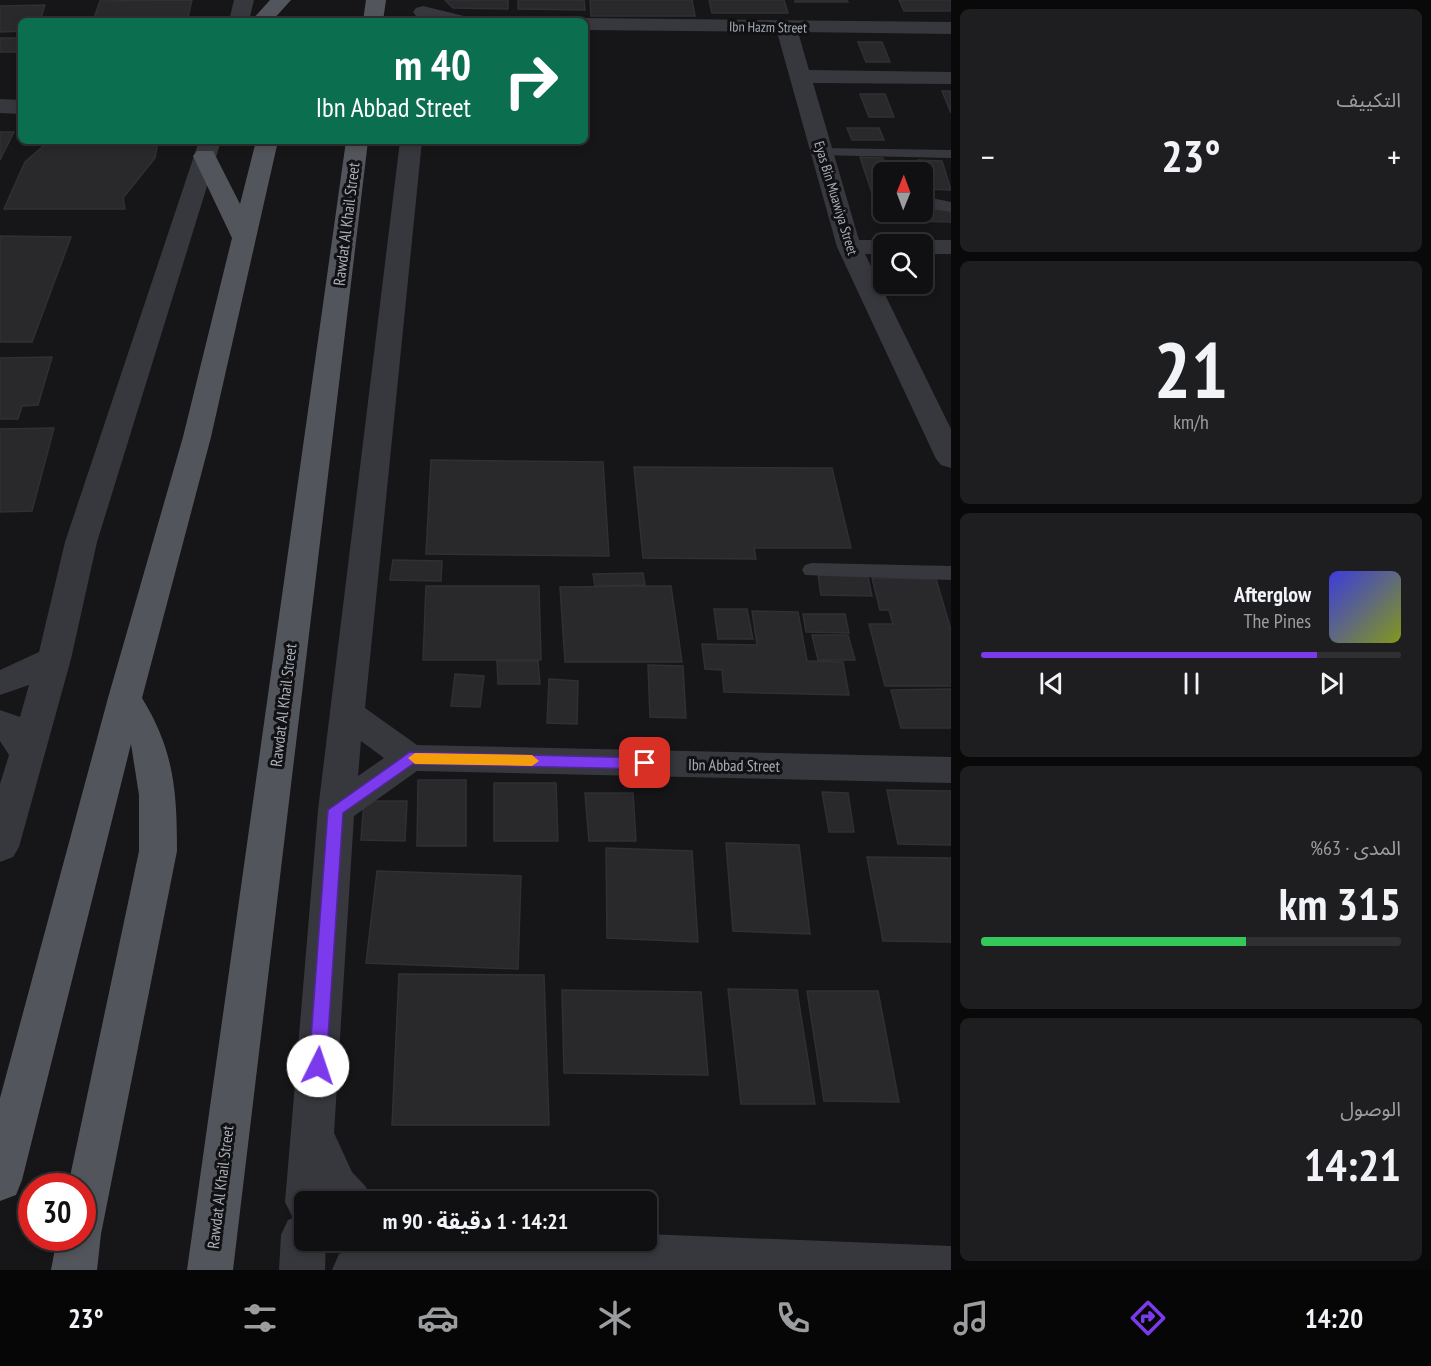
<!DOCTYPE html>
<html lang="ar">
<head>
<meta charset="utf-8">
<style>
  :root { --surface:#101012; --page:#1e1e20; --text:#f1f3f6; --muted:#9c9d9f; --line:#303032; --accent:#7c3aed }
  body { margin:0; font-family:"PT Sans Narrow","Noto Sans Arabic",sans-serif; background:var(--page); color:var(--text); direction:rtl; height:100vh; display:flex; flex-direction:column; font-size:22px; white-space:nowrap }
  * { box-sizing:border-box; margin:0 }
  p { font-size:20px; color:var(--muted) }
  .icon { flex:none; width:33px; height:33px; fill:none; stroke:currentColor; stroke-width:2; stroke-linecap:round; stroke-linejoin:round }
  .map { position:relative; flex:1; overflow:hidden; direction:ltr }
  .panel { display:flex; flex-direction:column; gap:9px; padding:9px; background:#09090a; width:480px }
  .panel>* { flex:none }
  .banner { position:absolute; left:18px; top:18px; width:570px; height:126px; border-radius:9px; box-shadow:0 3px 9px #0003,0 0 0 2px var(--line); direction:rtl; background:#0b6e4f; color:#fff; overflow:hidden }
  .needle { width:39px; rotate:1deg }
  .controls { position:absolute; left:873px; top:162px; display:grid; gap:12px }
  .controls a { display:grid; place-items:center; width:60px; height:60px; border-radius:9px; background:var(--surface); box-shadow:0 3px 9px #0003,0 0 0 2px var(--line); font-size:30px }
  .speed { position:absolute; left:18px; top:1173px; display:flex; gap:12px; font-size:30px; font-weight:700; text-align:center }
  .speed>* { display:grid; place-content:center; width:78px; height:78px; border-radius:50%; background:var(--surface); box-shadow:0 3px 9px #0003,0 0 0 2px var(--line); line-height:1 }
  .speed .limit { border:9px solid #d22; background:#fff; color:#111 }
  .pin { position:absolute; display:grid; place-items:center; width:51px; height:51px; color:#fff; margin:-26px; border-radius:12px; box-shadow:0 3px 9px #0006 }
  .me { position:absolute; width:66px; margin:-33px; rotate:4deg; stroke-linejoin:round; filter:drop-shadow(0 0 4px #0008) }
  .turn { display:flex; align-items:center; gap:21px; height:126px; padding:0 18px; font-size:27px }
  .turn .icon { width:78px; height:78px; stroke-width:2.5 }
  .turn b { display:block; font-size:42px; line-height:51px }
  .big { font-size:45px; font-weight:700; line-height:1.1 }
  .panel .tile { flex:1; display:flex; flex-direction:column; justify-content:center; gap:9px; min-width:0; padding:0 21px; border-radius:9px; background:var(--page) }
  .panel .dial { align-items:center; gap:0 }
  .dial b { font-size:78px; line-height:1 }
  .song { display:flex; align-items:center; gap:18px }
  .cover { width:72px; height:72px; border-radius:9px; background:linear-gradient(135deg,hsl(240 70% 55%),hsl(70 70% 35%)) }
  .played { height:6px; border-radius:3px; background:linear-gradient(90deg,var(--accent) 80%,var(--line) 80%) }
  .keys { display:flex; justify-content:space-around; direction:ltr }
  .heat { display:flex; justify-content:space-between; align-items:center; font-size:33px; direction:ltr }
  .charge { height:9px; border-radius:4px; background:linear-gradient(90deg,#34c759 63%,var(--line) 0) }
  .trip { position:absolute; left:294px; top:1191px; width:363px; height:60px; border-radius:9px; background:var(--surface); box-shadow:0 3px 9px #0003,0 0 0 2px var(--line); font-weight:700; line-height:60px; text-align:center; direction:rtl }
  .menu { display:flex; height:96px; justify-content:space-around; align-items:center; background:#060607; color:var(--muted) }
  .menu .icon { width:42px; height:42px }
  .menu .current { color:var(--accent) }
  .menu b { font-size:27px; color:var(--text) }
  main { display:flex; flex:1; min-height:0 }
  .map>svg:first-child { display:block }
  .building { fill:#29292c; stroke:#303034; stroke-width:1.5 }
  .lines { fill:none; stroke-linecap:round; stroke-linejoin:round }
  .lane { fill:#37383d; fill-rule:evenodd }
  .street { fill:#37383d; fill-rule:evenodd }
  .primary { fill:#53555c; fill-rule:evenodd }
  .route { fill:#7c3aed; stroke:#51269a; stroke-width:1.5 }
  .slow { fill:#f59e0b }
  .labels { text-anchor:middle; stroke-width:6; stroke-linejoin:round; paint-order:stroke }
  .far-street-label { font-size:14px; fill:#a8adb8; stroke:#111113 }
  .street-label { font-size:16px; fill:#a8adb8; stroke:#111113 }
</style>
</head>
<body>
<main>
<section class="panel">
<div class="tile"><p>التكييف</p>
<div class="heat"><a>−</a><b class="big">23°</b><a>+</a></div>
</div>
<div class="tile dial"><b>21</b><p>km/h</p></div>
<div class="tile">
<div class="song"><i class="cover"></i><div><b>Afterglow</b><p>The Pines</p></div></div>
<div class="played"></div>
<div class="keys"><svg class="icon" aria-label="previous" viewBox="0 0 24 24"><path d="M18 5L8 12l10 7zM5 5v14"/></svg><svg class="icon" aria-label="pause" viewBox="0 0 24 24"><path d="M8 5v14M16 5v14"/></svg><svg class="icon" aria-label="next" viewBox="0 0 24 24"><path d="M6 5l10 7-10 7zM19 5v14"/></svg></div>
</div>
<div class="tile"><p>المدى · 63%</p><b class="big">315 km</b><div class="charge"></div></div>
<div class="tile"><p>الوصول</p><b class="big">14:21</b></div>
</section>
<div class="map">
<svg width="951" height="1270" viewBox="0 0 951 1270">
  <rect width="100%" height="100%" fill="#161618"/>
  <path class="building" d="M192,0L187,21H93L100,1Z
    M445,0H508V9L453,8Z
    M518,0H584L585,10L518,9Z
    M590,0H692L695,16H591Z
    M709,0H784L788,13H712Z
    M795,0H847L848,2H795Z
    M899,0H951V11H904Z
    M45,5L40,21H21V31L0,32V6Z
    M0,38H21V41L16,52H0Z
    M858,42H882L890,62H866Z
    M942,91H951V113Z
    M860,94H885L894,117H869Z
    M847,128H879L884,140H852Z
    M0,132H14L0,160Z
    M49,141H158L155,158L123,198L125,209H4L25,162Z
    M860,157L883,158L888,172H884V205H876Z
    M918,160L942,161L951,190L927,189Z
    M922,209L951,210V222L913,221L910,212Z
    M0,236L71,237L32,342H0Z
    M52,357L38,405L22,406L18,419H0V358Z
    M54,428L32,511L0,512V429Z
    M431,460L603,462L609,556L426,554Z
    M634,467L832,468L851,548H754L756,559L643,558Z
    M393,560L442,561L441,581L390,580Z
    M643,573L645,585L595,586L593,574Z
    M818,575L868,577L872,596L821,595Z
    M872,578L936,579L951,630V686H885L869,624H893L889,610H880Z
    M426,586H539L541,660H423Z
    M671,586L682,662H565L560,587Z
    M714,609H747L753,639H718Z
    M752,611L798,612L807,661L843,662L849,695L724,692L722,670L705,669L702,644L757,645Z
    M803,614H845L849,633L806,632Z
    M812,635H848L855,660H818Z
    M497,661H538L540,684H498Z
    M648,665L683,666L686,718L650,717Z
    M455,674L484,676L480,707L451,706Z
    M549,679L578,681L577,724L547,723Z
    M951,689V728H901L891,690Z
    M418,780H466V846H417Z
    M494,783H556L558,841H494Z
    M887,790L951,791V845L898,844Z
    M822,792L848,793L854,832H829Z
    M585,793H633L636,841H589Z
    M364,801H407L405,841L361,840Z
    M726,843L799,845L810,934L733,931Z
    M606,848L692,851L698,942L607,938Z
    M867,857L951,858V942L883,941Z
    M377,871L521,876L518,969L366,963Z
    M399,974L544,975L549,1125H392Z
    M728,989L797,990L815,1104H741Z
    M562,990L701,992L708,1075L564,1073Z
    M807,991H878L899,1102L824,1101Z"/>
  <g class="lines">
    <path class="lane" d="M822,148L951,150V158L817,155L815,152L817,149Z
      M922,196L951,202V212L923,207Z
      M812,563L951,566V580L805,575L802,570L805,565Z"/>
    <path class="street" d="M234,0H254L249,21H229Z
      M423,6L468,17L471,21H435L416,16L413,12L416,8Z
      M585,18L951,22V34L798,32L809,70L951,72V84L813,83L859,240H884L895,244H884V254H865L951,429V468L941,465L936,459L837,247L777,32L585,30V21H577Z
      M0,99L21,100V114L0,113Z
      M199,141H221L97,542L71,659L19,847L13,857L0,862V784L9,755L0,741V710L20,717L29,685L0,695V670L39,652L65,542Z
      M400,141H422L365,708L417,745L951,757V783L417,771L354,816L334,1133L352,1172L366,1187L372,1202H304V1240H326L325,1270H279L281,1235L288,1220L293,1218L285,1202L318,810ZM361,741L384,758L358,776Z
      M922,240H951V254H922V244H911Z
      M646,1234L951,1246V1270H332L339,1254L371,1240H646Z"/>
    <path class="primary" d="M270,0H291L272,21H251Z
      M366,0H386L383,21H363Z
      M256,141H278L211,437L142,698C174,750 177,791 177,851L101,1234L97,1270H51L57,1238H82V1186H68L139,851V795L131,744L22,1180L16,1195L0,1201V1098L108,698L183,437L232,238L193,156L197,151H213L240,204Z
      M346,141H368L233,1270H187Z"/>
  </g>
  <path class="route" d="M410,752L645,758L653,763L645,769L413,764L343,813L326,1066L324,1072L318,1074L311,1072L309,1066L328,810Z"/>
  <path class="slow" d="M415,753L532,755L539,761L532,766L415,764L408,758Z"/>
  <g class="labels">
    <g class="far-street-label">
      <text transform="translate(768 27) rotate(1)" y="5">Ibn Hazm Street</text>
      <text transform="translate(836 198) rotate(73)" y="5">Eyas Bin Muawiya Street</text>
    </g>
    <g class="street-label">
      <text transform="translate(346 224) rotate(-83)" y="6">Rawdat Al Khail Street</text>
      <text transform="translate(283 705) rotate(-83)" y="6">Rawdat Al Khail Street</text>
      <text transform="translate(734 765) rotate(1)" y="6">Ibn Abbad Street</text>
      <text transform="translate(220 1187) rotate(-83)" y="6">Rawdat Al Khail Street</text>
    </g>
  </g>
</svg>
<div class="controls">
<a><svg class="needle" viewBox="-14 -14 28 28"><path d="M0-13l5 13h-10z" fill="#e53935"/><path d="M0 13l5-13h-10z" fill="#9c9d9f"/></svg></a>
<a><svg class="icon" aria-label="search" viewBox="0 0 24 24"><circle cx="10" cy="10" r="6"/><path d="M15 15l6 6"/></svg></a>
</div>
<div class="speed"><div class="limit">30</div></div>
<div class="pin" style="left:645px;top:763px;background:#d93025"><svg class="icon" aria-label="arrive" viewBox="0 0 24 24"><path d="M6 21V4h12l-3 4 3 4H6"/></svg></div>
<svg class="me" style="left:318px;top:1066px" viewBox="-20 -20 40 40"><circle r="19" fill="#fff"/><path d="M0-13L10 11 0 6-10 11z" fill="#7c3aed"/></svg>
<div class="trip">14:21 · 1 دقيقة · 90 m</div>
<div class="banner">
<div class="turn"><svg class="icon" aria-label="right" viewBox="0 0 24 24"><path d="M7 20v-9h11M14 6l5 5-5 5"/></svg><div><b>40 m</b>Ibn Abbad Street</div></div>
</div>
</div>
</main>
<nav class="menu">
<b>14:20</b>
<svg class="icon current" aria-label="directions" viewBox="0 0 24 24"><path d="M12 3l9 9-9 9-9-9zM9 14v-3h6M13 9l2 2-2 2"/></svg>
<svg class="icon" aria-label="music" viewBox="0 0 24 24"><path d="M9 18V5l10-2v13"/><circle cx="6" cy="18" r="3"/><circle cx="16" cy="16" r="3"/></svg>
<svg class="icon" aria-label="phone" viewBox="0 0 24 24"><path d="M5 4h4l2 5-3 2q2 4 5 5l2-3 5 2v4C11 20 4 13 5 4z"/></svg>
<svg class="icon" aria-label="climate" viewBox="0 0 24 24"><path d="M12 3v18M4 7l16 10M4 17L20 7"/></svg>
<svg class="icon" aria-label="car" viewBox="0 0 24 24"><path d="M5 17H2v-5l4-1 3-4h7l3 4 3 1v5h-3M9 17h6M6 11h13"/><circle cx="7" cy="17" r="2"/><circle cx="17" cy="17" r="2"/></svg>
<svg class="icon" aria-label="filters" viewBox="0 0 24 24"><path d="M4 7h16M4 17h16"/><circle cx="9" cy="7" r="2"/><circle cx="15" cy="17" r="2"/></svg>
<b>23°</b>
</nav>
</body>
</html>
